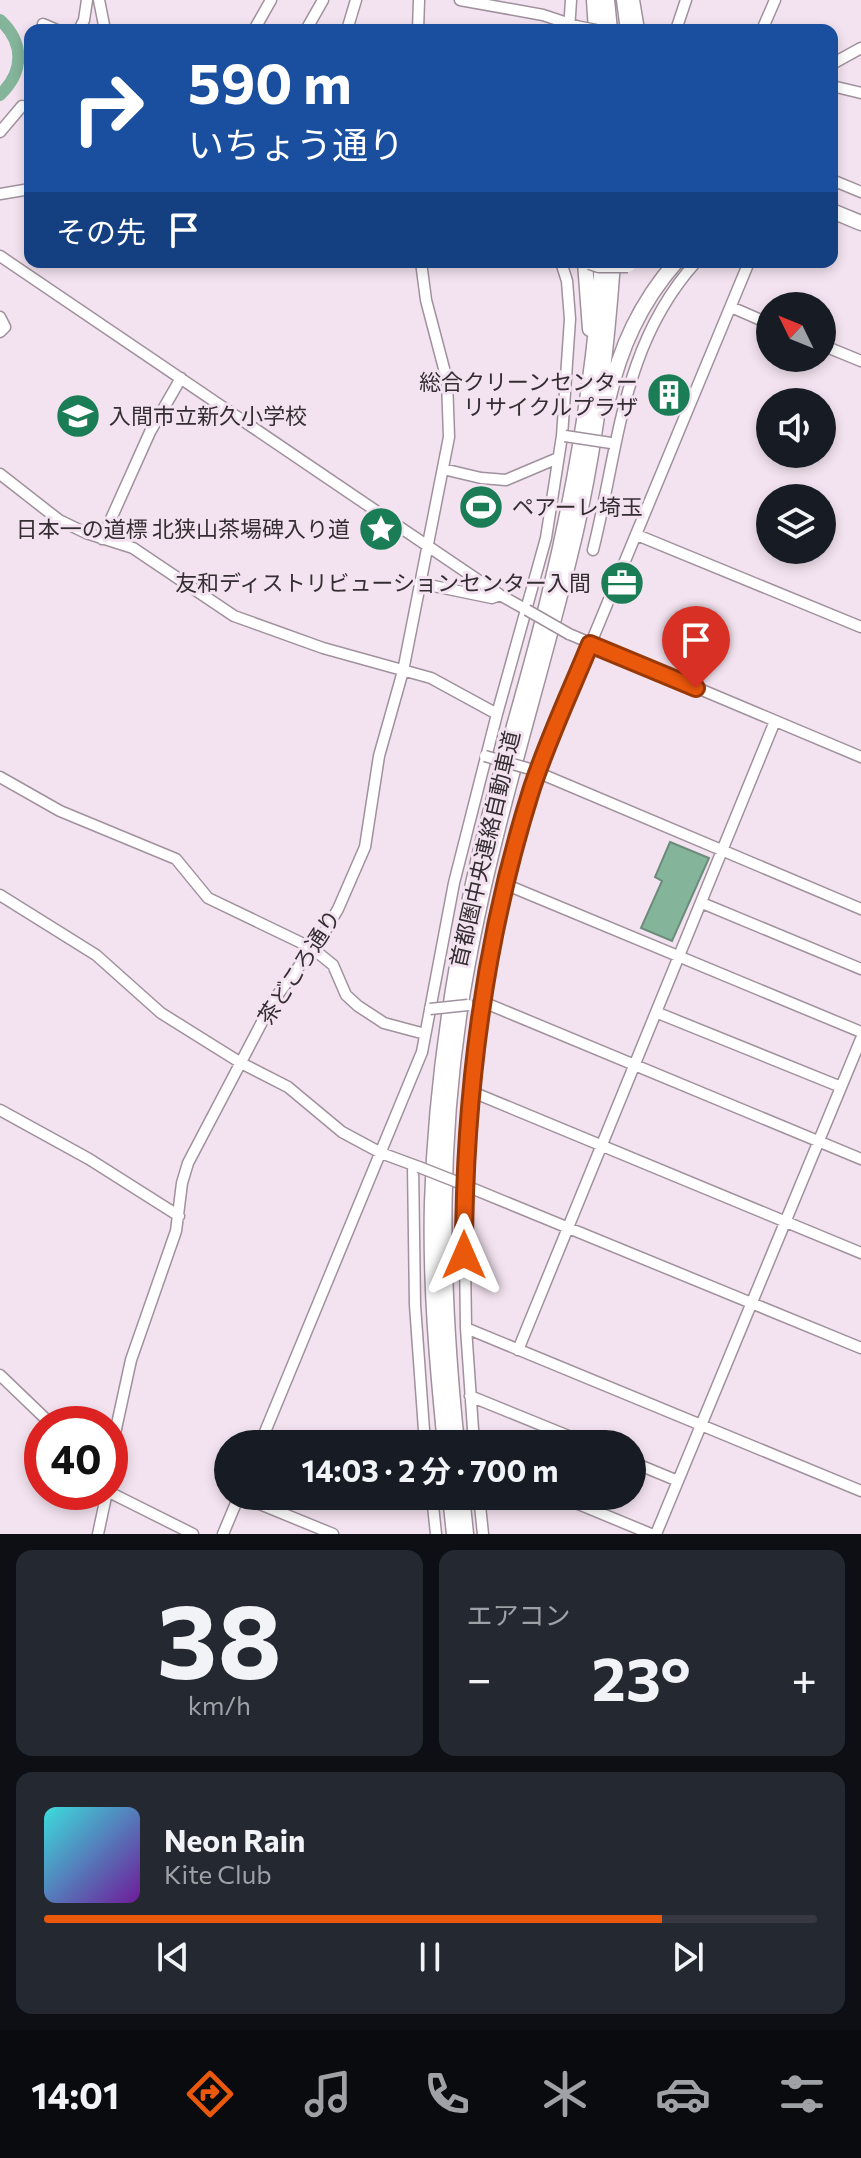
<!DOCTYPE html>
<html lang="ja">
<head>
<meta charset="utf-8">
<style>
  :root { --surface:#171b24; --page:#242831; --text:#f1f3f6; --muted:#9ea1a6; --line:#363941; --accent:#ea580c }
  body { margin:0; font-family:Commissioner,"Noto Sans JP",sans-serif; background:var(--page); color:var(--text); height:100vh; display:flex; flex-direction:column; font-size:30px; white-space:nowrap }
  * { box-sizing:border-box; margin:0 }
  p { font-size:26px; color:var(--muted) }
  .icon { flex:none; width:44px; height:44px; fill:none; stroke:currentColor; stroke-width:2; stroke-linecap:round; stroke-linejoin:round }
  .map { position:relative; height:1534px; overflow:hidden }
  .sheet { display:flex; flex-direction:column; gap:16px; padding:16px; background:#0d0f14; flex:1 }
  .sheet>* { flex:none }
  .hud { position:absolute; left:24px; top:24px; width:814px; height:244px; border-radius:16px; box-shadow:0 4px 12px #0003; background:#1a4fa0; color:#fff; overflow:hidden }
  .needle { width:52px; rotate:313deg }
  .buttons { position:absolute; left:756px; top:292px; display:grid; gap:16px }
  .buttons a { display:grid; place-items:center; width:80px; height:80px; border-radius:50%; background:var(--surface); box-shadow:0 4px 12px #0003; font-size:40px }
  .speed { position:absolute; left:24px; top:1406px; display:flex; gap:16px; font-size:40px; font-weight:700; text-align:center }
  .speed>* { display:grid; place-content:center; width:104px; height:104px; border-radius:50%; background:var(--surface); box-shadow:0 4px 12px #0003; line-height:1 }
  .speed .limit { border:12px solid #d22; background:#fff; color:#111 }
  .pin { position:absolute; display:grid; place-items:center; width:68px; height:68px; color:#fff; margin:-82px -34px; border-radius:50% 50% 50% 0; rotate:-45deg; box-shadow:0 0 8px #0007 }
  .pin .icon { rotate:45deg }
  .me { position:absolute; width:88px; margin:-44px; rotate:0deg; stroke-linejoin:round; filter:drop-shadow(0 0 6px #0008) }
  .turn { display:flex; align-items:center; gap:28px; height:168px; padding:0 32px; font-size:36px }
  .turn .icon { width:104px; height:104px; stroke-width:2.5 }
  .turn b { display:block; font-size:56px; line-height:68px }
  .then { display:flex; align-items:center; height:76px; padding:0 32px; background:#0003; gap:16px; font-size:30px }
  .big { font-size:60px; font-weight:700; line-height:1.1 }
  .sheet .tile { flex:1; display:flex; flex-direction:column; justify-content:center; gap:12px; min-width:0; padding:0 28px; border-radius:16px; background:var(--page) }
  .sheet .dial { align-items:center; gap:0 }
  .dial b { font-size:104px; line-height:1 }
  .song { display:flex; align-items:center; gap:24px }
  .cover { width:96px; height:96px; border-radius:12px; background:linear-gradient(135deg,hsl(180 70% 55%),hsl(280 70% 35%)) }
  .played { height:8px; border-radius:4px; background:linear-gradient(90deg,var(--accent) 80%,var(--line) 80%) }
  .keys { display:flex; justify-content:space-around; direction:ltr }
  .heat { display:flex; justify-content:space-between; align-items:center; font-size:44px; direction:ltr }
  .sheet .tiles { flex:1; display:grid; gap:16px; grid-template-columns:1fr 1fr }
  .tile:last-child { grid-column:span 2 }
  .trip { position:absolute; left:214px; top:1430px; width:432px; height:80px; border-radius:40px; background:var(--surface); box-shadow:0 4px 12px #0003; font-weight:700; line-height:80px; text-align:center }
  .tab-bar { display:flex; height:128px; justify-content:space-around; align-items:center; background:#090b0e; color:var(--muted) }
  .tab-bar .icon { width:56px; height:56px }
  .tab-bar .active { color:var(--accent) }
  .tab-bar b { font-size:36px; color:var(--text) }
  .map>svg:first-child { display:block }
  .water { fill:#84b49a; stroke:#6c8c7b; stroke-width:2 }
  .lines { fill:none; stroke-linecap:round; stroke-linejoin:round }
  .river { stroke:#84b49a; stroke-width:12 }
  .minor-casing { stroke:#a0919d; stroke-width:13 }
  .highway-casing { stroke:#a0919d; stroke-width:17 }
  .minor { stroke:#fff; stroke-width:10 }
  .highway { stroke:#fff; stroke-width:14 }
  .minor-bridge-casing { stroke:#a0919d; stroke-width:13; stroke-linecap:butt }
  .highway-bridge-casing { stroke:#a0919d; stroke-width:17; stroke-linecap:butt }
  .minor-bridge { stroke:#fff; stroke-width:10 }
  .highway-bridge { stroke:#fff; stroke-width:14 }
  .route-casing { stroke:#983908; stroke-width:20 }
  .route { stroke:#ea580c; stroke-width:14 }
  .labels { text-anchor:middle; stroke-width:6; stroke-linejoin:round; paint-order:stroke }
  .poi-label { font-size:22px; fill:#342e32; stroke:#f3e3f0; text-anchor:end }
  .street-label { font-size:22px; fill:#342e32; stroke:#f3e3f0 }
</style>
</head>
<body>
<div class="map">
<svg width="861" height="1534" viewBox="0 0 861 1534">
  <rect width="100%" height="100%" fill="#f3e3f0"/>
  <path class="water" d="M670,842L709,858L672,941L641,928L662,881L655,877Z"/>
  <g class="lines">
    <path class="river" d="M0,20C25,43 24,72 0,95"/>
    <g class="minor-casing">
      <path id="minor" d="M99,0L105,30
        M460,0L543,15L576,26
        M634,0L639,30
        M43,24L57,30
        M79,30L84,20L87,0
        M254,30L271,0
        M306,30L323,0
        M347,30L356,0
        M418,30L419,0
        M569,30L571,0
        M676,30L686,0
        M762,30L775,0
        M832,64L861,48
        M832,86L861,93
        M0,132L22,106
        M832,180L861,192
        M0,194L30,189
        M0,256L500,595L527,610
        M731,307L770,324
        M0,317L5,327L0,332
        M822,345L861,361
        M443,469L481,478L506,480L558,458
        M0,474L59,520L86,533L133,548L234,616L323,648L431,678L497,714L454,883L422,1052L260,1444
        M637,535L861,627
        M102,539L150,432L181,378
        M593,550C619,447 621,345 696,262
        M419,583L492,598L500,595
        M569,634L861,757
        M497,714L546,538L562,436L570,319L567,281L561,262
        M532,770L861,909
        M0,777L60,811L176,859L208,898L312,948L333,965L346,995L358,1006L384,1023L425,1034
        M507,885L861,1032
        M0,895L96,955L161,1013L241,1063L288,1087L342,1132L381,1153L419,1167
        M702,903L861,969
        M478,1003L483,1002L861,1159
        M658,1013L841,1087
        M470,1091L861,1253
        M0,1110L89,1159L179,1216
        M413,1165L415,1305L425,1444
        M459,1183L861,1348
        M466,1328L861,1491
        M518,1350L775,721
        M0,1375L51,1424
        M470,1396L588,1444
        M474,1444L466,1328L464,1185L470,1091L483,1002L507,885L537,773L749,262
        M632,1462L678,1481
        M110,1470L114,1438L131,1360L176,1231L182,1183L188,1163L273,1001L324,933L338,909L365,847L379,756L403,671L449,437L447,380L426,300L421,262
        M109,1492L193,1534
        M240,1496L333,1534
        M432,1496L436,1534
        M479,1496L483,1534
        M559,1496L651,1534
        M98,1534L107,1492
        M223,1534L239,1496
        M656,1534L861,1039"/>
    </g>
    <g class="highway-casing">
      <path id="highway" d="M594,0L596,30
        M607,0L610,30
        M624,0L628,30
        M832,211L861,223
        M585,262L590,329
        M608,400C620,348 640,303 676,262
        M445,1444C437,1364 430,1284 432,1203C435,1100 449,999 470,898C491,796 525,696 549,595C576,485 594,375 602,262
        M457,1444C440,1280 437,1127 468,963C493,827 536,694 569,560C594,462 606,362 613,262
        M450,1496L454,1534
        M462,1496L466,1534"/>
    </g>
    <use href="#minor" class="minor"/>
    <use href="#highway" class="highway"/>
    <g class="minor-bridge-casing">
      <path id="minor-bridge" d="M576,26L596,30
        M565,436L611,443
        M527,610L569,634
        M485,756L530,769
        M430,1009L468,1005
        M419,1167L457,1182"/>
    </g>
    <g class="highway-bridge-casing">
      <path id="highway-bridge" d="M590,262L599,265H628"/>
    </g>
    <use href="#minor-bridge" class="minor-bridge"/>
    <use href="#highway-bridge" class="highway-bridge"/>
  </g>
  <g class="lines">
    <g class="route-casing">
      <path id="route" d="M464,1255C464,1099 484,940 531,791C547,741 570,693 590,644L696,688"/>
    </g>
    <use href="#route" class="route"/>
  </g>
  <defs>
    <g id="building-disc" transform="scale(2.3)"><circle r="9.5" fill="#1b7d55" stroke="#f3e3f0"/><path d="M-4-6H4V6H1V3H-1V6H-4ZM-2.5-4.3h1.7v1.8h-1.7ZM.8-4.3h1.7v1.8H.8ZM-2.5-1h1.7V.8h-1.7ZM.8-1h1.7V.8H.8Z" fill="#fff"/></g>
    <g id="school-disc" transform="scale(2.3)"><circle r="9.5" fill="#1b7d55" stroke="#f3e3f0"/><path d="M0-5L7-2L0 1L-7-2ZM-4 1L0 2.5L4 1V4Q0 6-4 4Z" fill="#fff"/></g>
    <g id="stadium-disc" transform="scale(2.3)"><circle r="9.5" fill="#1b7d55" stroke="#f3e3f0"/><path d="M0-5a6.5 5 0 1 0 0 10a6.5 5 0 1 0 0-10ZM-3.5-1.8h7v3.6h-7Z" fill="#fff"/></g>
    <g id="sight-disc" transform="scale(2.3)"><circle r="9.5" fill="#1b7d55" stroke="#f3e3f0"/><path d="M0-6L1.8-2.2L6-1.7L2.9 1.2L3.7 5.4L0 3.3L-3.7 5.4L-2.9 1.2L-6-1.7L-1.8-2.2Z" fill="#fff"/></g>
    <g id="office-disc" transform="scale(2.3)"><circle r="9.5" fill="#1b7d55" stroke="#f3e3f0"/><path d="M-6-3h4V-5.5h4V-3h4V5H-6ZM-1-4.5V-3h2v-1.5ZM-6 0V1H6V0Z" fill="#fff"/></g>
  </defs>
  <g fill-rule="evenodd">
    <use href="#building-disc" x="669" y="395"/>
    <use href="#school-disc" x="78" y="416"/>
    <use href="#stadium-disc" x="481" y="507"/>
    <use href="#sight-disc" x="381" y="529"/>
    <use href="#office-disc" x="622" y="583"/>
  </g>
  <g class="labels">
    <g class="poi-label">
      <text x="638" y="390">総合クリーンセンター<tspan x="638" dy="25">リサイクルプラザ</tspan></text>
      <text x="109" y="424" text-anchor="start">入間市立新久小学校</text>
      <text x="512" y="515" text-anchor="start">ペアーレ埼玉</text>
      <text x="350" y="537">日本一の道標 北狭山茶場碑入り道</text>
      <text x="591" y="591">友和ディストリビューションセンター入間</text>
    </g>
    <g class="street-label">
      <text transform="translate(485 849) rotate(-77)" y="8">首都圏中央連絡自動車道</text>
      <text transform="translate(299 967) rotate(-57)" y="8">茶どころ通り</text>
    </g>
  </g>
</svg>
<div class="buttons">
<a><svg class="needle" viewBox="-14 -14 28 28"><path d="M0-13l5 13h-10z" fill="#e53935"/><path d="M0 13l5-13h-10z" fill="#9ea1a6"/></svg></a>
<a><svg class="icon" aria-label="sound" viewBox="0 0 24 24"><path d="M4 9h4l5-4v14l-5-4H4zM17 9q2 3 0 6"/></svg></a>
<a><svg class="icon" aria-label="layers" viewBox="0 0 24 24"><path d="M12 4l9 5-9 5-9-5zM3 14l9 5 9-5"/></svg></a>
</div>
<div class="speed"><div class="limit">40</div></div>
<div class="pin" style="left:696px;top:688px;background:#d93025"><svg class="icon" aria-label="arrive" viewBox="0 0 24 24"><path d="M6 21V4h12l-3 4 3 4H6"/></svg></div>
<svg class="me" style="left:464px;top:1255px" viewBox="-20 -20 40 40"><path d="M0-17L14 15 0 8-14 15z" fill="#ea580c" stroke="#fff" stroke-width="4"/></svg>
<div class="trip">14:03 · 2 分 · 700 m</div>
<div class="hud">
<div class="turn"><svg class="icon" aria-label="right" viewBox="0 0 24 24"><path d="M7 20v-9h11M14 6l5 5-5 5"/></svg><div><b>590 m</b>いちょう通り</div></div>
<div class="then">その先<svg class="icon" aria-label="arrive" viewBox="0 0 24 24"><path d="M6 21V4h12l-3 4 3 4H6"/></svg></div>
</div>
</div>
<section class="sheet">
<div class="tiles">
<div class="tile dial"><b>38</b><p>km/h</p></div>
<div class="tile"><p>エアコン</p>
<div class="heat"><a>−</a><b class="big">23°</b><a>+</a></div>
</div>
<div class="tile">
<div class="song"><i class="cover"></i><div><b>Neon Rain</b><p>Kite Club</p></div></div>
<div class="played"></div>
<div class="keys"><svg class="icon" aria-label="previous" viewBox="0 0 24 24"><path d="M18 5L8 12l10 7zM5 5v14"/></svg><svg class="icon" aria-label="pause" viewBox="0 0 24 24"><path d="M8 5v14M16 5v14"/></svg><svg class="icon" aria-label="next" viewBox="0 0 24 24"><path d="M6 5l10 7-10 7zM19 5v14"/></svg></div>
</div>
</div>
</section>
<nav class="tab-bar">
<b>14:01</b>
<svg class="icon active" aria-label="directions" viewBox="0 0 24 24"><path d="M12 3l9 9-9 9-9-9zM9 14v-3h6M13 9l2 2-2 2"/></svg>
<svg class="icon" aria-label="music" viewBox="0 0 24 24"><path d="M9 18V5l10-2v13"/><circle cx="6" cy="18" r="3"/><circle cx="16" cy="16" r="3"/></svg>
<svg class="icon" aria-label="phone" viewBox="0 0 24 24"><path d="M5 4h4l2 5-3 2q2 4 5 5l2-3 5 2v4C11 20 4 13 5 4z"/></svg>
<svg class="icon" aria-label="climate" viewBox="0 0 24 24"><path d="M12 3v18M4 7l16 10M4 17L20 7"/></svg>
<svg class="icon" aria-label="car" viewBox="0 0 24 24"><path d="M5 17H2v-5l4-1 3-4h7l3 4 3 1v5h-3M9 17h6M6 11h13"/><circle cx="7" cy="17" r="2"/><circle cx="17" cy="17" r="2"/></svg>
<svg class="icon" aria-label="filters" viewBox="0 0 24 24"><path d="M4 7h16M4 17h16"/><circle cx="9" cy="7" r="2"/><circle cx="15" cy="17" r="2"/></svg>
</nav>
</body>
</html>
